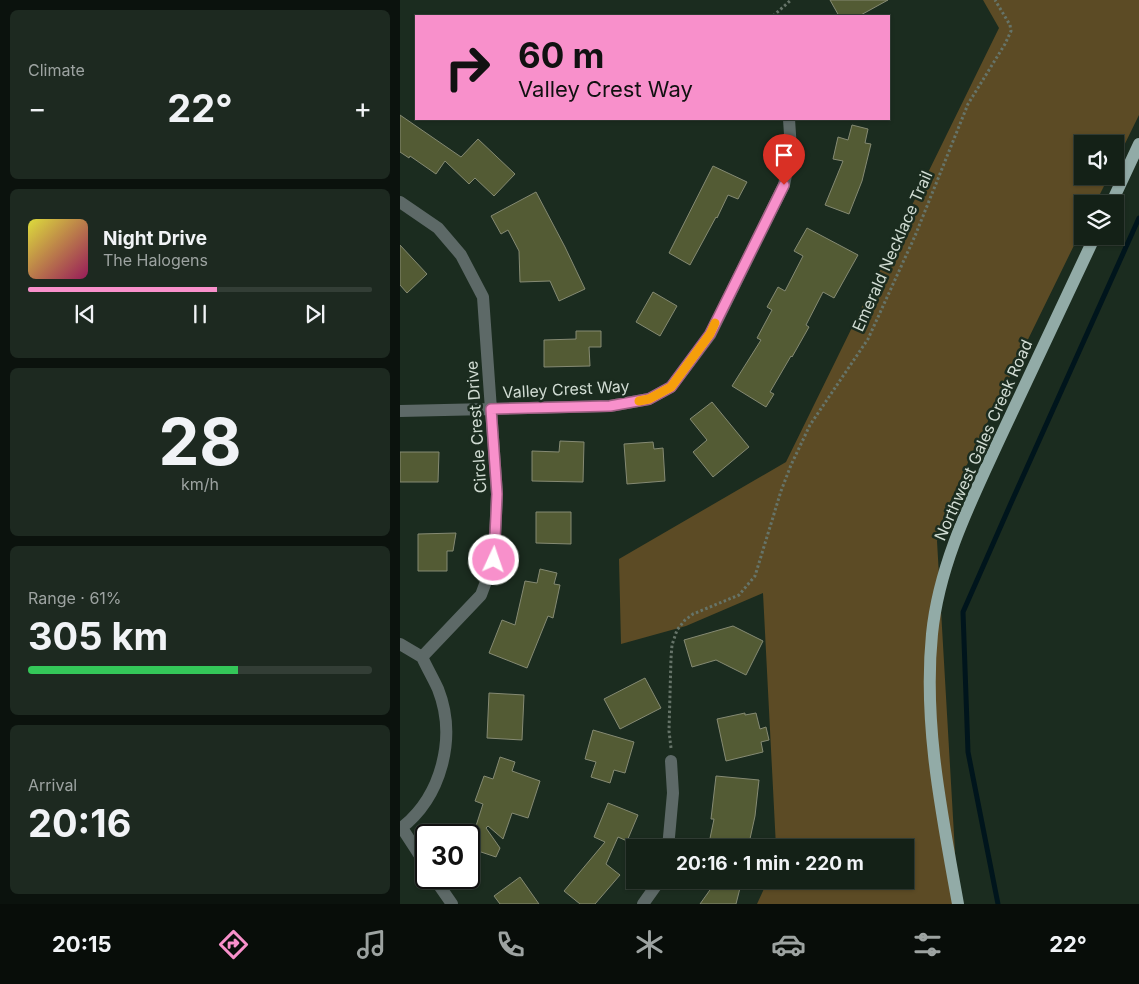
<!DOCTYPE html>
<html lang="en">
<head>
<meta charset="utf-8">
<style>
  :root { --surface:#142117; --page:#1d2920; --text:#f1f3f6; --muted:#9da3a1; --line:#333e36; --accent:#f890cb }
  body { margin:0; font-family:Inter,sans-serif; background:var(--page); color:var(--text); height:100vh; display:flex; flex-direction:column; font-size:19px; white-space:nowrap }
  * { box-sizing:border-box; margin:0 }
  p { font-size:16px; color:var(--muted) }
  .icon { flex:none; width:28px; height:28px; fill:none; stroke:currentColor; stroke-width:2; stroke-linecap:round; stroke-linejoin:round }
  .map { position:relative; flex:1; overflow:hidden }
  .sheet { display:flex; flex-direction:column; gap:10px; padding:10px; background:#0b120d; width:400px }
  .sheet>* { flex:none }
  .hud { position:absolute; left:15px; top:15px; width:475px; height:105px; border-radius:0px; box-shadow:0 1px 4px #0004,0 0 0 1px var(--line); background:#f890cb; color:#111; overflow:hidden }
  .controls { position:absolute; left:674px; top:135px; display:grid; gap:10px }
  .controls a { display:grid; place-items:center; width:50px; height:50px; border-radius:0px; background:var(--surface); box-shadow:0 1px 4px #0004,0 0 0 1px var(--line); font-size:25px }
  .speed { position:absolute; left:15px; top:824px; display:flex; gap:10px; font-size:25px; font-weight:700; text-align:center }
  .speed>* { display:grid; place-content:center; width:65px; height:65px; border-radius:50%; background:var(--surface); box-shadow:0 1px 4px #0004,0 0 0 1px var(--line); line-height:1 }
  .speed .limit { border:2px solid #111; border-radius:8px; background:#fff; color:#111 }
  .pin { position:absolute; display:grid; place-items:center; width:42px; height:42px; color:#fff; margin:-51px -21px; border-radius:50% 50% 50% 0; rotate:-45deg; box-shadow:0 0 5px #0007 }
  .pin .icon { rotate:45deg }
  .me { position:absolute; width:55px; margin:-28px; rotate:3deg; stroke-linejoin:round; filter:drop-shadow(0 0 4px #0008) }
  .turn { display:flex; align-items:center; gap:18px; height:105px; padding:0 20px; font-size:22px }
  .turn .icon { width:65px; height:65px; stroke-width:2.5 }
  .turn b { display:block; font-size:35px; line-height:42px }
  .big { font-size:38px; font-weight:700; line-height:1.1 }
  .sheet .card { flex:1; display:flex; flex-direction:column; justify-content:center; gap:8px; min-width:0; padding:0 18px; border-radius:8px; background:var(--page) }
  .sheet .dial { align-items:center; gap:0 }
  .dial b { font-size:65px; line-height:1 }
  .song { display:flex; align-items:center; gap:15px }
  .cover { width:60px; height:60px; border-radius:8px; background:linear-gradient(135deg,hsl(60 70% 55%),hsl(330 70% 35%)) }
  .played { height:5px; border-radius:2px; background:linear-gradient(90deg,var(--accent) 55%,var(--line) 55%) }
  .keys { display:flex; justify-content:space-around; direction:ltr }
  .heat { display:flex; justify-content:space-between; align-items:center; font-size:28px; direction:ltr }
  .charge { height:8px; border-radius:4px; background:linear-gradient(90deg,#34c759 61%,var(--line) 0) }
  .trip { position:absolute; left:226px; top:839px; width:288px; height:50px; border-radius:0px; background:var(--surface); box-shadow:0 1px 4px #0004,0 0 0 1px var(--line); font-weight:700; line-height:50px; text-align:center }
  .dock { display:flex; height:80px; justify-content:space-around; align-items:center; background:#080d09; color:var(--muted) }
  .dock .icon { width:35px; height:35px }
  .dock .on { color:var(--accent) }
  .dock b { font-size:22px; color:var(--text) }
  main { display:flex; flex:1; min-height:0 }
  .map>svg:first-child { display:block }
  .forest { fill:#5c4b25 }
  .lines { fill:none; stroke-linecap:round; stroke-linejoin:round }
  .stream { stroke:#00151c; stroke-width:5 }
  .building { fill:#535b34; stroke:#858a73 }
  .path { stroke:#667469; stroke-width:3; stroke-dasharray:2.5 2.5; stroke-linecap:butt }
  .minor { stroke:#5d6967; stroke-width:12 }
  .major { stroke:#92aba7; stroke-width:12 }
  .route-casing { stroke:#a15e84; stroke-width:12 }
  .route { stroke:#f890cb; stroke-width:9 }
  .slow { stroke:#f59e0b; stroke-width:9 }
  .labels { text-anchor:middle; stroke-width:5; stroke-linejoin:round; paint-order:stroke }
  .street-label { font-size:16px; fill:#d1dcd3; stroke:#1b2c1f }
</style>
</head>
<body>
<main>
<section class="sheet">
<div class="card"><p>Climate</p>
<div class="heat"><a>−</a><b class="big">22°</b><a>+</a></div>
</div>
<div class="card">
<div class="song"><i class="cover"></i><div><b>Night Drive</b><p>The Halogens</p></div></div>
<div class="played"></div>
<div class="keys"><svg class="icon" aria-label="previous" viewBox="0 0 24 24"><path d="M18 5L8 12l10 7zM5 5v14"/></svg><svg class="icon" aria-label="pause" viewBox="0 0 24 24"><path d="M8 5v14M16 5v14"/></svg><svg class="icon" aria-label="next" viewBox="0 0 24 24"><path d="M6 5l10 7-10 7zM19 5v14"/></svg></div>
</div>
<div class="card dial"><b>28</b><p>km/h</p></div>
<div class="card"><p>Range · 61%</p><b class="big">305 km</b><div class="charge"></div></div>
<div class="card"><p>Arrival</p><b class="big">20:16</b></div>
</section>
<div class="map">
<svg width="739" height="904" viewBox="0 0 739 904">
  <rect width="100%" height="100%" fill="#1b2c1f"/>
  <path class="forest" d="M583,0H739V115L715,164V144H682V176H709L695,204H682V229L570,458L551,501L537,541L558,904H357L368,880H505V848L376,847L363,593L286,626L221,644L219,559L386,462L599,28Z"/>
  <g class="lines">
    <path class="stream" d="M598,904L568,752L563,612L611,503L739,218"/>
  </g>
  <path class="building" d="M430,0H488L459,16H439Z
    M0,115L61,157L78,139L115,174L94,196L75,178L69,184L45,161L36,174L10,156L9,158L0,152Z
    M452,125L468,129L465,143L471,144L462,181L449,214L425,205L443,161L433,159L438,137L448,140Z
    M313,166L347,182L338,199L328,195L317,218L316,217L290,265L269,253Z
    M136,192L165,247L185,289L159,301L150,281L120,282L119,251L108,230L101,234L91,216Z
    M407,228L458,255L434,298L423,292L406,325L409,327L392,357L391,356L370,392L374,394L366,407L332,386L361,340L357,338L372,310L367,307L378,287L385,291L403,256L394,251Z
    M0,245L27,274L7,293L0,285Z
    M253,292L277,306L260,336L236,322Z
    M176,331H201V347H189L190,366L144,367V340L176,339Z
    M312,402L349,447L313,477L293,452L307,440L290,419Z
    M160,441L184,442L183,482L132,481V451L159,452Z
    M253,442L254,449L263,448L265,481L227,484L224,444Z
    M0,452H39L38,482H0Z
    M136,512H171V544L136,543Z
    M56,533L53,551H47V571H18V534Z
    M140,569L157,573L154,584L160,585L153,618L148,616L127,668L89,653L102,620L115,625L125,581L137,583Z
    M333,626L363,641L346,675L316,660L292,667L284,640Z
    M245,678L261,708L220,729L204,699Z
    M89,693L124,695L122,740L87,738Z
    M345,713V715L356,713L360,729L366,727L369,740L361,742L363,752L326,761L317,719Z
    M193,730L234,742L225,773L214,770L210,783L191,777L196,762L185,759Z
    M100,757L115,762L112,771L140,781L128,818L112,813L103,839L88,826L86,828L100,848L96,857L69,848V827L75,829L83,804L75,801L84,776L93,779Z
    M316,776L359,780L355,816L348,848H308L314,819H311Z
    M208,803L238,815L227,841L218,837L206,864L220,875L195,904H180L164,891L205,842L194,837Z
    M120,877L139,904H100L94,896Z
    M317,880H342L336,904H300Z"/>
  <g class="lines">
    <path class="path" d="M373,16L391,0
      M271,748L269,731L271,658L272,645L277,630L285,620L293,614L339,595L355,576L381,491L391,465L410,425L468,339L515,236L568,104L605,44L611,31L610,25L595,0"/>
    <path class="minor" d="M0,202L38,228L61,255L83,297L97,494L94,560L81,595L22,657
      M0,411L210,406L249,399L271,387L310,335L384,185L391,150L389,119
      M0,644L22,657
      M2,828L26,865
      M0,829C42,797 57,737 38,689C33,678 27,668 22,657
      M268,848L273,793L271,761
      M34,878L52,904
      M243,904L260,880"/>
    <path class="major" d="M711,204L739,144
      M558,904C542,815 523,724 532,634C539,564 571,501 600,438C631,371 663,304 695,236"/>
  </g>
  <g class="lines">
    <g class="route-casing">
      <path id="route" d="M94,560L97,494L91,409L210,406L249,399L271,387L310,334L384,185"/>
    </g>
    <use href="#route" class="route"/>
    <path class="slow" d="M239,401L249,399L271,387L310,334L315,323"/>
  </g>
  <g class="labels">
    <g class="street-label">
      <text transform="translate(492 251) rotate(-66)" y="6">Emerald Necklace Trail</text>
      <text transform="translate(166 389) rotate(-3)" y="6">Valley Crest Way</text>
      <text transform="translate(76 427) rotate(-94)" y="6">Circle Crest Drive</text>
      <text transform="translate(583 440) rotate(-66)" y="6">Northwest Gales Creek Road</text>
    </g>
  </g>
</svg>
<div class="controls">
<a><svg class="icon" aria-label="sound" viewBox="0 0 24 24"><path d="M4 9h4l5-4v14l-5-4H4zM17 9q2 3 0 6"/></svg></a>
<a><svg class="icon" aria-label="layers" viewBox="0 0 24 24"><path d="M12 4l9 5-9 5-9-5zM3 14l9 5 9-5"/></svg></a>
</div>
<div class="speed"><div class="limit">30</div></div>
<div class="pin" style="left:384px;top:185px;background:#d93025"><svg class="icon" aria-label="arrive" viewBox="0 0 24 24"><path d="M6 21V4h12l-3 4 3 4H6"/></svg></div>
<svg class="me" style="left:94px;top:560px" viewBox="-20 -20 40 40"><circle r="17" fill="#f890cb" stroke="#fff" stroke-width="3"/><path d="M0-11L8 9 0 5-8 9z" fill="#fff"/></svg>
<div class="trip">20:16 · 1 min · 220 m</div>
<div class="hud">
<div class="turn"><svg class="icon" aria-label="right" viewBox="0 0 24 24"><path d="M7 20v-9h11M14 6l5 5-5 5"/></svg><div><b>60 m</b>Valley Crest Way</div></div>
</div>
</div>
</main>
<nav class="dock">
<b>20:15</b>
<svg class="icon on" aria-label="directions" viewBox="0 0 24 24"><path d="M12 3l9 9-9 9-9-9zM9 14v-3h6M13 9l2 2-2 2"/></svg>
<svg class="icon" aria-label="music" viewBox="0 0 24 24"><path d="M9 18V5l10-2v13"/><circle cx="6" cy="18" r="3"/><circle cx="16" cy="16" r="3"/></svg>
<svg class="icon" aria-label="phone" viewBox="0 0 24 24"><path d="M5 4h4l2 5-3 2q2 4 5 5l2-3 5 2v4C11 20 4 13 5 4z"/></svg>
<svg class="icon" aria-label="climate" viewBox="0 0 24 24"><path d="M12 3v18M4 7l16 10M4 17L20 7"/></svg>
<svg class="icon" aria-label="car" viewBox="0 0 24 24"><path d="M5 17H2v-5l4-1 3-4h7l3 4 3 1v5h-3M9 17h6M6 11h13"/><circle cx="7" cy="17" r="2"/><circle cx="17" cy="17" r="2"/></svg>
<svg class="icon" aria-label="filters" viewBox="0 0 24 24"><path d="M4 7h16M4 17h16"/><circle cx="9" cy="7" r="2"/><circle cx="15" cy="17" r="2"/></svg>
<b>22°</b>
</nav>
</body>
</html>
